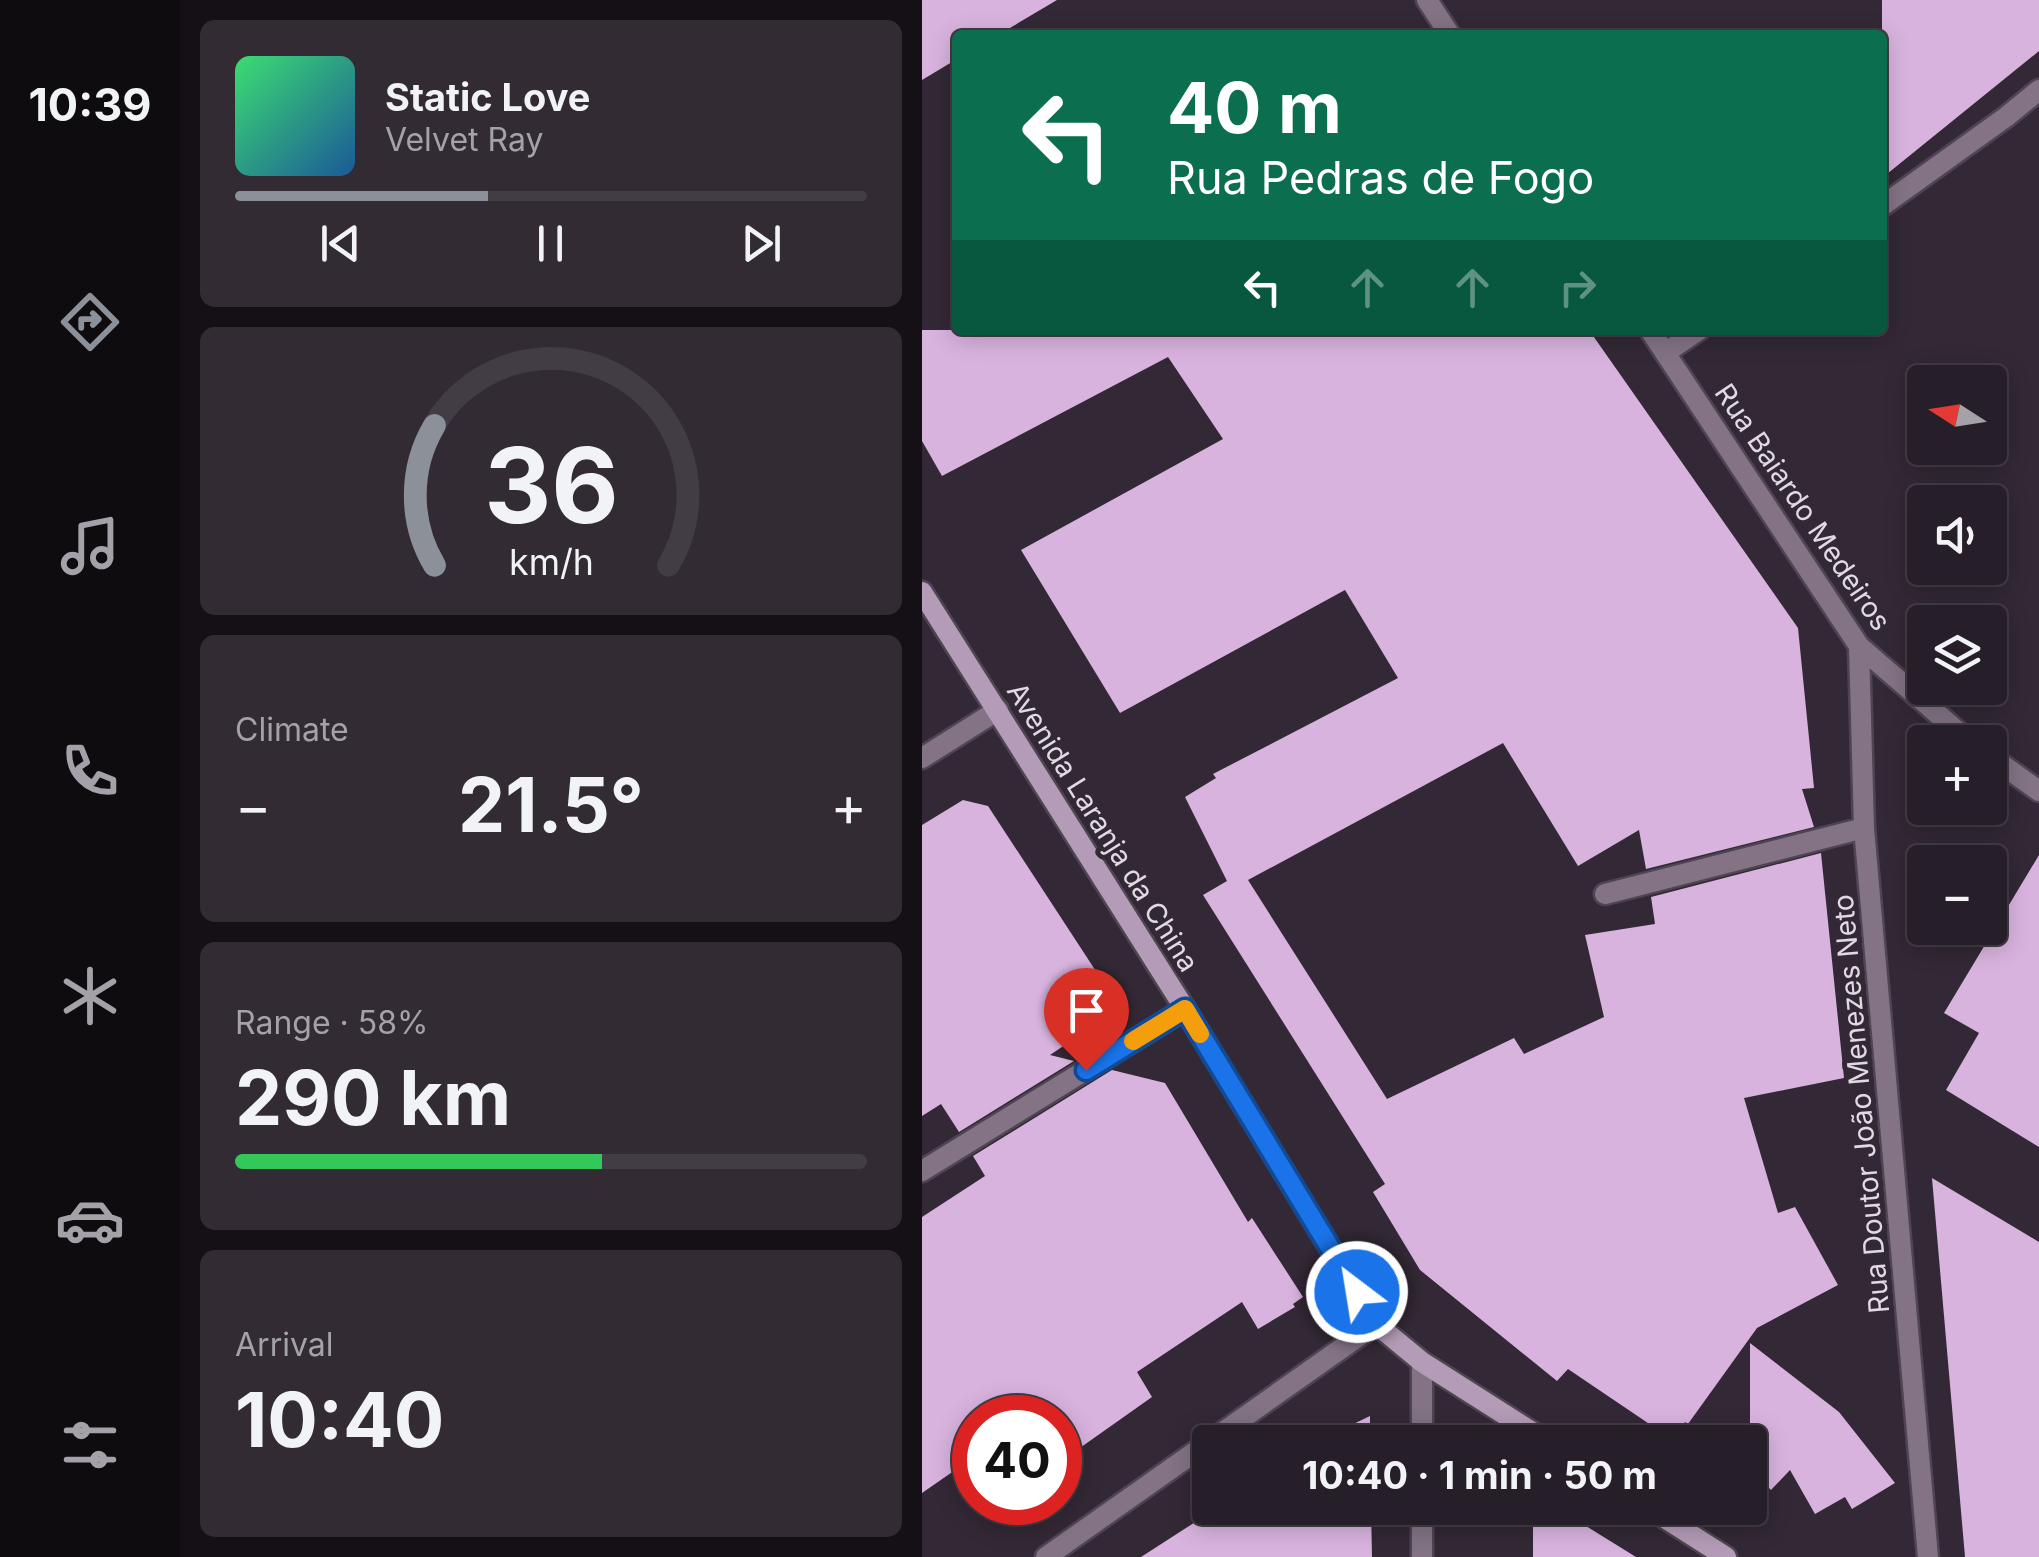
<!DOCTYPE html>
<html lang="en">
<head>
<meta charset="utf-8">
<style>
  :root { --surface:#261e28; --page:#322b34; --text:#f1f3f6; --muted:#a4a2a8; --line:#423c45; --accent:#8c9099 }
  body { margin:0; font-family:Inter,sans-serif; background:var(--page); color:var(--text); height:100vh; display:flex; flex-direction:column; font-size:38px; white-space:nowrap }
  * { box-sizing:border-box; margin:0 }
  p { font-size:32px; color:var(--muted) }
  .icon { flex:none; width:55px; height:55px; fill:none; stroke:currentColor; stroke-width:2; stroke-linecap:round; stroke-linejoin:round }
  .map { position:relative; flex:1; overflow:hidden }
  .panel { display:flex; flex-direction:column; gap:20px; padding:20px; background:#151016; width:742px }
  .panel>* { flex:none }
  .hud { position:absolute; left:30px; top:30px; width:935px; height:305px; border-radius:10px; box-shadow:0 5px 25px #0003,0 0 0 2px var(--line); background:#0b6e4f; color:#fff; overflow:hidden }
  .needle { width:65px; rotate:282deg }
  .tools { position:absolute; left:985px; top:365px; display:grid; gap:20px }
  .tools a { display:grid; place-items:center; width:100px; height:100px; border-radius:10px; background:var(--surface); box-shadow:0 5px 25px #0003,0 0 0 2px var(--line); font-size:50px }
  .speed { position:absolute; left:30px; top:1395px; display:flex; gap:20px; font-size:50px; font-weight:700; text-align:center }
  .speed>* { display:grid; place-content:center; width:130px; height:130px; border-radius:50%; background:var(--surface); box-shadow:0 5px 25px #0003,0 0 0 2px var(--line); line-height:1 }
  .speed .limit { border:15px solid #d22; background:#fff; color:#111 }
  .pin { position:absolute; display:grid; place-items:center; width:85px; height:85px; color:#fff; margin:-102px -42px; border-radius:50% 50% 50% 0; rotate:-45deg; box-shadow:0 0 10px #0007 }
  .pin .icon { rotate:45deg }
  .me { position:absolute; width:110px; margin:-55px; rotate:329deg; stroke-linejoin:round; filter:drop-shadow(0 0 8px #0008) }
  .turn { display:flex; align-items:center; gap:35px; height:210px; padding:0 50px; font-size:45px }
  .turn .icon { width:130px; height:130px; stroke-width:2.5 }
  .turn b { display:block; font-size:70px; line-height:85px }
  .lanes { display:flex; align-items:center; height:95px; padding:0 50px; background:#0003; justify-content:center; gap:50px; direction:ltr }
  .lanes .off { opacity:.35 }
  .big { font-size:75px; font-weight:700; line-height:1.1 }
  .panel .card { flex:1; display:flex; flex-direction:column; justify-content:center; gap:15px; min-width:0; padding:0 35px; border-radius:15px; background:var(--page) }
  .panel .dial { align-items:center; gap:0 }
  .dial svg { height:260px; overflow:visible; fill:none; stroke:var(--line); stroke-width:7; stroke-linecap:round; text-anchor:middle }
  .dial text { fill:var(--text); stroke:none }
  .song { display:flex; align-items:center; gap:30px }
  .cover { width:120px; height:120px; border-radius:15px; background:linear-gradient(135deg,hsl(140 70% 55%),hsl(210 70% 35%)) }
  .played { height:10px; border-radius:5px; background:linear-gradient(90deg,var(--accent) 40%,var(--line) 40%) }
  .keys { display:flex; justify-content:space-around; direction:ltr }
  .heat { display:flex; justify-content:space-between; align-items:center; font-size:55px; direction:ltr }
  .charge { height:15px; border-radius:8px; background:linear-gradient(90deg,#34c759 58%,var(--line) 0) }
  .trip { position:absolute; left:270px; top:1425px; width:575px; height:100px; border-radius:10px; background:var(--surface); box-shadow:0 5px 25px #0003,0 0 0 2px var(--line); font-weight:700; line-height:100px; text-align:center }
  main { display:flex; flex:1; min-height:0 }
  .tabs { display:flex; flex-direction:column; width:180px; justify-content:space-around; align-items:center; background:#0f0c10; color:var(--muted) }
  .tabs .icon { width:70px; height:70px }
  .tabs .current { color:var(--accent) }
  .tabs b { font-size:45px; color:var(--text) }
  .map>svg:first-child { display:block }
  .building { fill:#d8b3de }
  .lines { fill:none; stroke-linecap:round; stroke-linejoin:round }
  .lane-casing { stroke:#4f4451; stroke-width:25 }
  .street-casing { stroke:#4f4451; stroke-width:25 }
  .secondary-casing { stroke:#4f4451; stroke-width:25 }
  .lane { stroke:#837385; stroke-width:20 }
  .street { stroke:#837385; stroke-width:20 }
  .secondary { stroke:#b49bb7; stroke-width:20 }
  .route-casing { stroke:#114b97; stroke-width:25 }
  .route { stroke:#1a73e8; stroke-width:18 }
  .slow { stroke:#f59e0b; stroke-width:18 }
  .labels { text-anchor:middle; stroke-width:10; stroke-linejoin:round; paint-order:stroke }
  .street-label { font-size:28px; fill:#e2dae3; stroke:#332835 }
</style>
</head>
<body>
<main>
<nav class="tabs">
<b>10:39</b>
<svg class="icon current" aria-label="directions" viewBox="0 0 24 24"><path d="M12 3l9 9-9 9-9-9zM9 14v-3h6M13 9l2 2-2 2"/></svg>
<svg class="icon" aria-label="music" viewBox="0 0 24 24"><path d="M9 18V5l10-2v13"/><circle cx="6" cy="18" r="3"/><circle cx="16" cy="16" r="3"/></svg>
<svg class="icon" aria-label="phone" viewBox="0 0 24 24"><path d="M5 4h4l2 5-3 2q2 4 5 5l2-3 5 2v4C11 20 4 13 5 4z"/></svg>
<svg class="icon" aria-label="climate" viewBox="0 0 24 24"><path d="M12 3v18M4 7l16 10M4 17L20 7"/></svg>
<svg class="icon" aria-label="car" viewBox="0 0 24 24"><path d="M5 17H2v-5l4-1 3-4h7l3 4 3 1v5h-3M9 17h6M6 11h13"/><circle cx="7" cy="17" r="2"/><circle cx="17" cy="17" r="2"/></svg>
<svg class="icon" aria-label="filters" viewBox="0 0 24 24"><path d="M4 7h16M4 17h16"/><circle cx="9" cy="7" r="2"/><circle cx="15" cy="17" r="2"/></svg>
</nav>
<section class="panel">
<div class="card">
<div class="song"><i class="cover"></i><div><b>Static Love</b><p>Velvet Ray</p></div></div>
<div class="played"></div>
<div class="keys"><svg class="icon" aria-label="previous" viewBox="0 0 24 24"><path d="M18 5L8 12l10 7zM5 5v14"/></svg><svg class="icon" aria-label="pause" viewBox="0 0 24 24"><path d="M8 5v14M16 5v14"/></svg><svg class="icon" aria-label="next" viewBox="0 0 24 24"><path d="M6 5l10 7-10 7zM19 5v14"/></svg></div>
</div>
<div class="card dial"><svg viewBox="0 0 100 80">
<path d="M14 69A42 42 0 1 1 86 69"/>
<path d="M14 69A42 42 0 0 1 14 26" stroke="#8c9099"/>
<text x="50" y="56" font-size="32" font-weight="700">36</text>
<text x="50" y="72" font-size="11">km/h</text>
</svg></div>
<div class="card"><p>Climate</p>
<div class="heat"><a>−</a><b class="big">21.5°</b><a>+</a></div>
</div>
<div class="card"><p>Range · 58%</p><b class="big">290 km</b><div class="charge"></div></div>
<div class="card"><p>Arrival</p><b class="big">10:40</b></div>
</section>
<div class="map">
<svg width="1117" height="1557" viewBox="0 0 1117 1557">
  <rect width="100%" height="100%" fill="#332835"/>
  <path class="building" d="M0,0H135L76,35H35V59L0,80Z
    M960,0H1117V51L960,178Z
    M0,330H667L876,628L892,788L880,789L892,827L724,869L717,830L656,866L581,743L326,880L465,1099L592,1038L602,1054L682,1017L663,935L733,924L729,897L899,853L922,1078L822,1098L856,1213L873,1207L916,1285L835,1328L766,1424L763,1422L751,1440L646,1369L635,1381L498,1270L451,1192L463,1184L281,895L305,881L263,797L294,778L291,774L476,678L423,590L198,713L99,550L301,439L246,357L20,476L0,441Z
    M41,800L66,806L198,1008L128,1055L152,1061L37,1132L19,1104L0,1116V825Z
    M1117,855V1147L1024,1090L1057,1033L1022,1013Z
    M190,1070L243,1083L326,1222L330,1218L381,1297L371,1304L373,1307L336,1329L320,1302L215,1372L230,1397L138,1462V1418H52V1457L0,1493V1217L63,1176L51,1156Z
    M1010,1178L1117,1242V1557H1043Z
    M828,1343L917,1412L973,1483L930,1509L923,1497L893,1514L868,1470L849,1490L828,1468Z
    M448,1416V1442H394L398,1440Z
    M295,1508H449L450,1557H219Z
    M611,1513H643L714,1557H611Z"/>
  <g class="lines">
    <g class="lane-casing">
      <path id="lane" d="M683,894L942,828"/>
    </g>
    <g class="street-casing">
      <path id="street" d="M505,0L528,35
        M960,206L1084,117L1117,90
        M728,330L937,646L1048,742
        M743,353L777,330
        M937,646L942,828L1006,1557
        M1068,756L1117,791
        M0,758L76,710
        M0,1171L263,1009
        M500,1362V1442
        M500,1508V1557
        M124,1557L454,1324"/>
    </g>
    <g class="secondary-casing">
      <path id="secondary" d="M0,592L263,1009L454,1324L500,1362L626,1442
        M727,1508L804,1557"/>
    </g>
    <use href="#lane" class="lane"/>
    <use href="#street" class="street"/>
    <use href="#secondary" class="secondary"/>
  </g>
  <g class="lines">
    <g class="route-casing">
      <path id="route" d="M164,1070L263,1009L435,1292"/>
    </g>
    <use href="#route" class="route"/>
    <path class="slow" d="M211,1041L263,1009L278,1034"/>
  </g>
  <g class="labels">
    <g class="street-label">
      <text transform="translate(881 507) rotate(56)" y="10">Rua Baiardo Medeiros</text>
      <text transform="translate(181 827) rotate(58)" y="10">Avenida Laranja da China</text>
      <text transform="translate(939 1104) rotate(-95)" y="10">Rua Doutor João Menezes Neto</text>
    </g>
  </g>
</svg>
<div class="tools">
<a><svg class="needle" viewBox="-14 -14 28 28"><path d="M0-13l5 13h-10z" fill="#e53935"/><path d="M0 13l5-13h-10z" fill="#a4a2a8"/></svg></a>
<a><svg class="icon" aria-label="sound" viewBox="0 0 24 24"><path d="M4 9h4l5-4v14l-5-4H4zM17 9q2 3 0 6"/></svg></a>
<a><svg class="icon" aria-label="layers" viewBox="0 0 24 24"><path d="M12 4l9 5-9 5-9-5zM3 14l9 5 9-5"/></svg></a>
<a>+</a>
<a>−</a>
</div>
<div class="speed"><div class="limit">40</div></div>
<div class="pin" style="left:164px;top:1070px;background:#d93025"><svg class="icon" aria-label="arrive" viewBox="0 0 24 24"><path d="M6 21V4h12l-3 4 3 4H6"/></svg></div>
<svg class="me" style="left:435px;top:1292px" viewBox="-20 -20 40 40"><circle r="17" fill="#1a73e8" stroke="#fff" stroke-width="3"/><path d="M0-11L8 9 0 5-8 9z" fill="#fff"/></svg>
<div class="trip">10:40 · 1 min · 50 m</div>
<div class="hud">
<div class="turn"><svg class="icon" aria-label="left" viewBox="0 0 24 24"><path d="M17 20v-9H6M10 6l-5 5 5 5"/></svg><div><b>40 m</b>Rua Pedras de Fogo</div></div>
<div class="lanes"><svg class="icon" aria-label="left" viewBox="0 0 24 24"><path d="M17 20v-9H6M10 6l-5 5 5 5"/></svg><svg class="icon off" aria-label="ahead" viewBox="0 0 24 24"><path d="M12 20V5M6 11l6-6 6 6"/></svg><svg class="icon off" aria-label="ahead" viewBox="0 0 24 24"><path d="M12 20V5M6 11l6-6 6 6"/></svg><svg class="icon off" aria-label="right" viewBox="0 0 24 24"><path d="M7 20v-9h11M14 6l5 5-5 5"/></svg></div>
</div>
</div>
</main>
</body>
</html>
